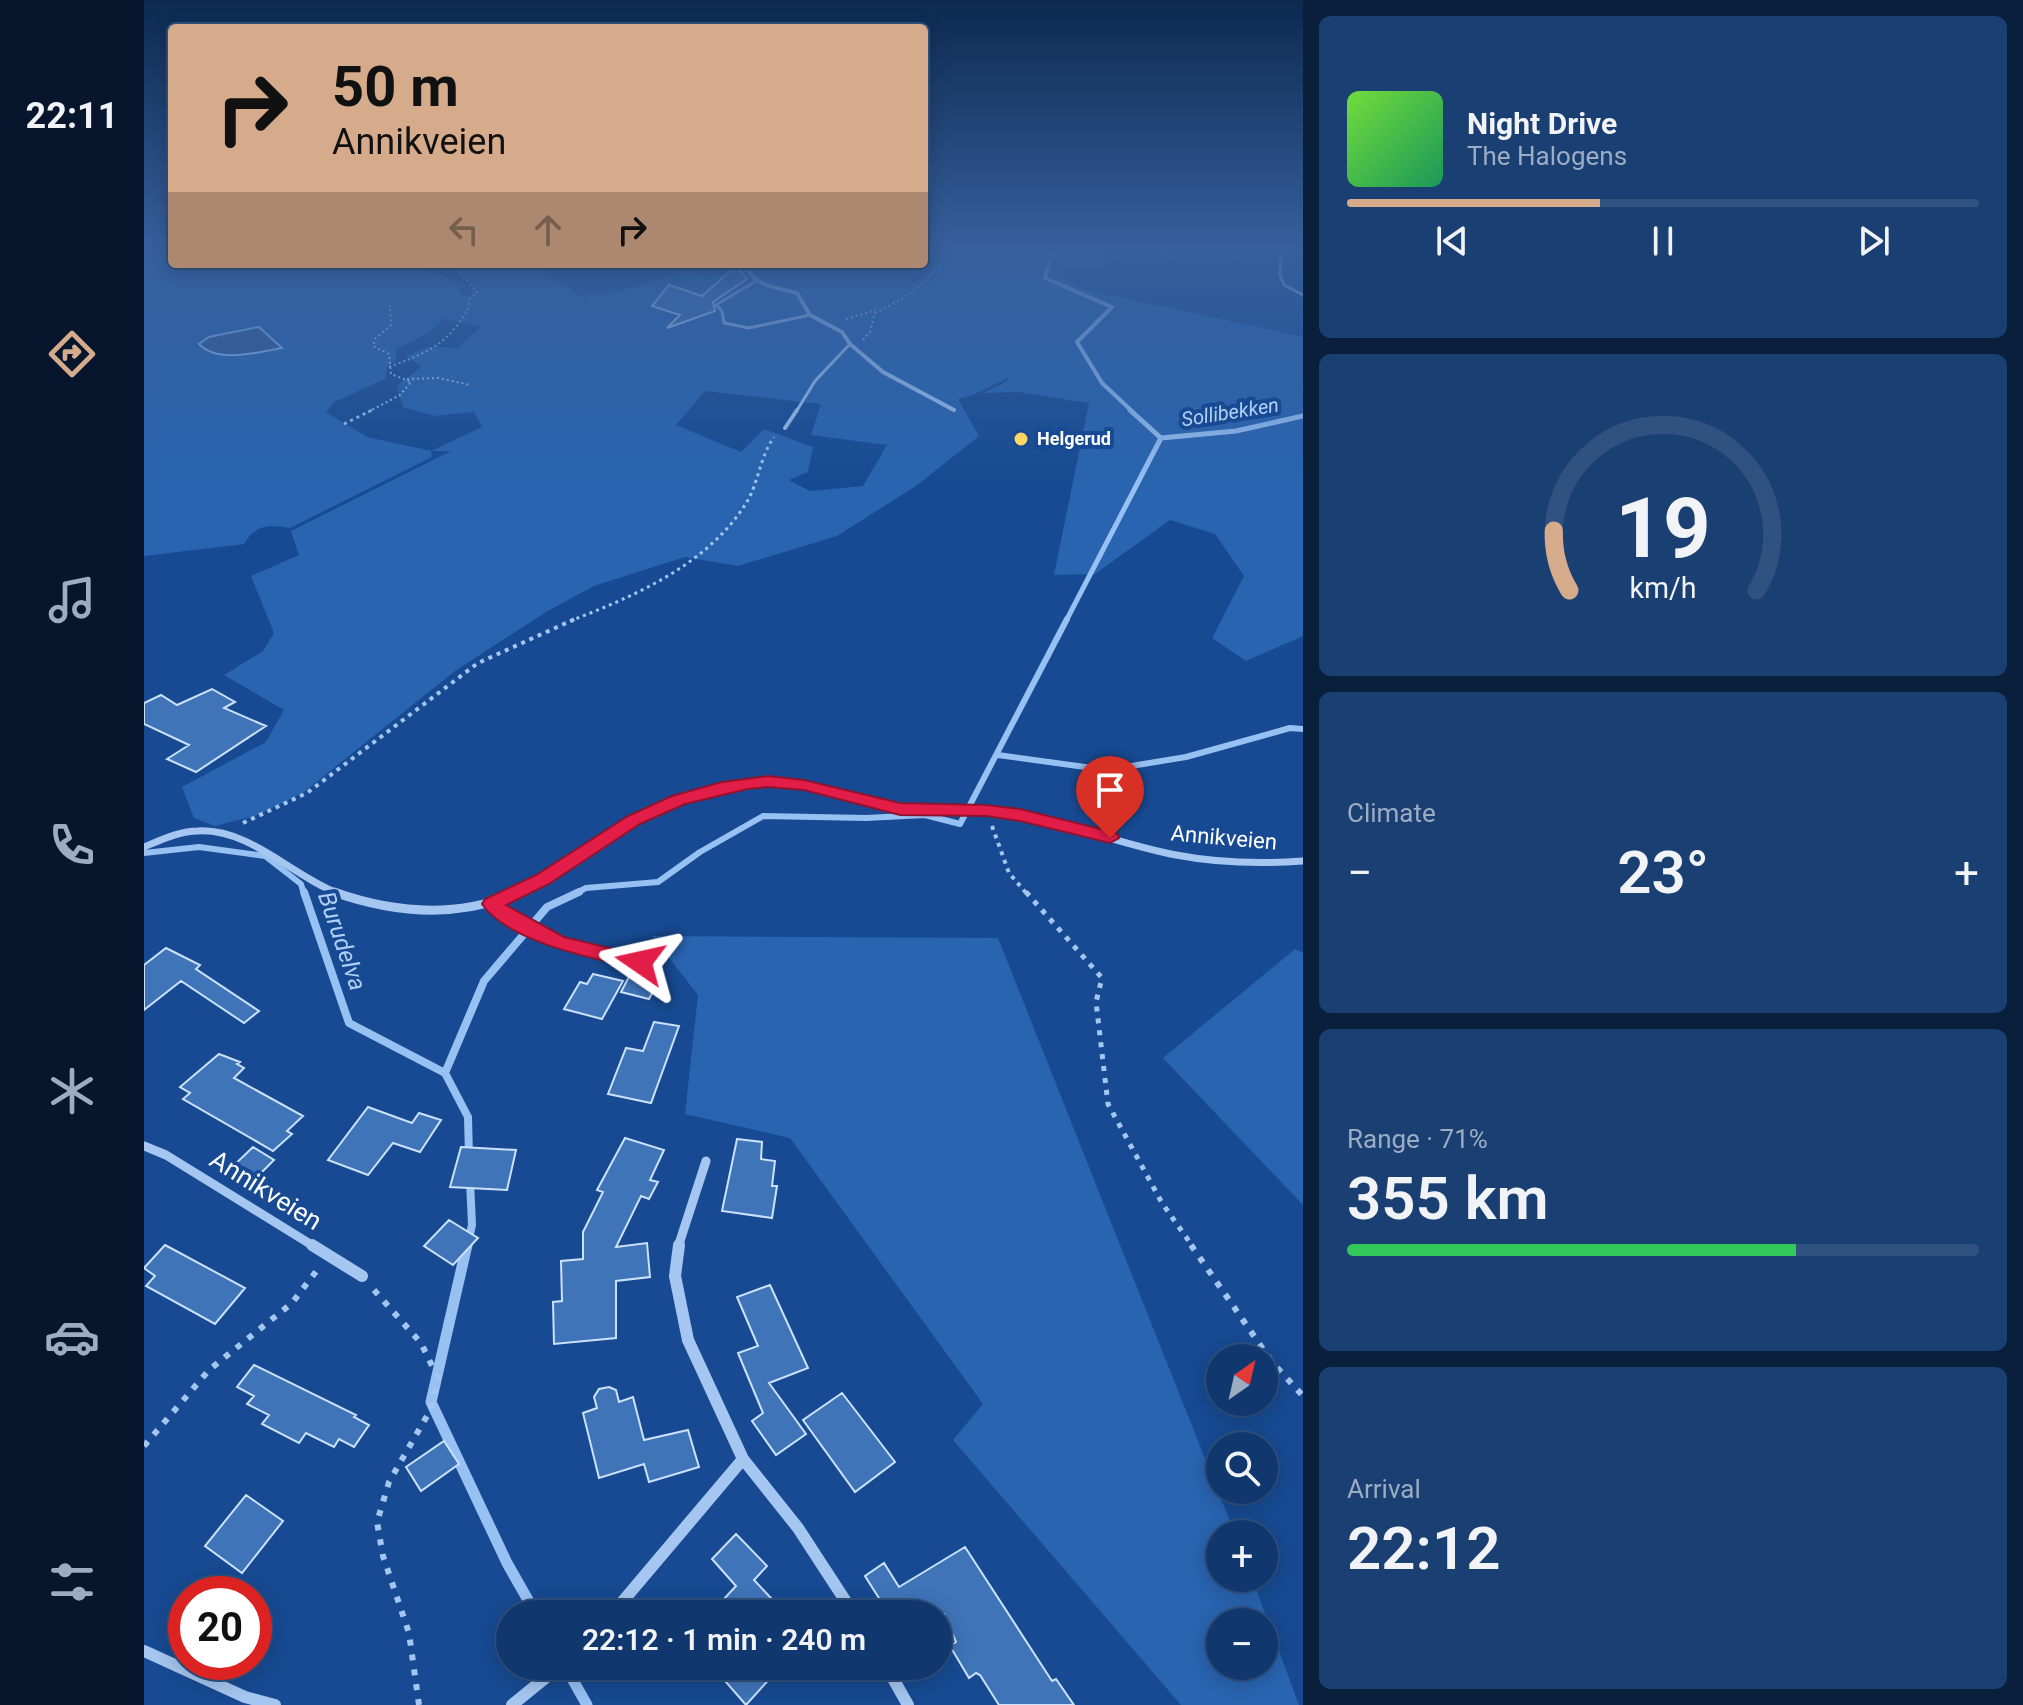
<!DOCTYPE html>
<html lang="en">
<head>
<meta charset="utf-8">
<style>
  :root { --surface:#11386e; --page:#1a3f73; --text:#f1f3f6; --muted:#9cacc2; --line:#305281; --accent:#d6ab8b }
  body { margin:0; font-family:Roboto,sans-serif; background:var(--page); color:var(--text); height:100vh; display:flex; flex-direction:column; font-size:30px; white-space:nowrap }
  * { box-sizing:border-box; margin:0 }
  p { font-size:26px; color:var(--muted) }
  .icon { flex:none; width:44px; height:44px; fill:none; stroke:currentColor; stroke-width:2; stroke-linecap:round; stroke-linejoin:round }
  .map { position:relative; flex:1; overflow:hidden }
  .drawer { display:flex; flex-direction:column; gap:16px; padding:16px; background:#091f3c; width:720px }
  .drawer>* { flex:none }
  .guide { position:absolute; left:24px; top:24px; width:760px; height:244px; border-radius:8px; box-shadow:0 4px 20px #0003,0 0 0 2px var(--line); background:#d6ab8b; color:#111; overflow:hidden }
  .needle { width:52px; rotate:34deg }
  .fabs { position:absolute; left:1062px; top:1344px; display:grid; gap:16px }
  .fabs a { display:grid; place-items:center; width:72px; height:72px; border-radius:50%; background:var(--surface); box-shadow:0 4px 20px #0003,0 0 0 2px var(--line); font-size:40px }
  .speed { position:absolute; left:24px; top:1576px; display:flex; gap:16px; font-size:40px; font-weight:700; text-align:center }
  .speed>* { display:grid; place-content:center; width:104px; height:104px; border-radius:50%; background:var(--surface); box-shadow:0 4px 20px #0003,0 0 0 2px var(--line); line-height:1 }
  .speed .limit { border:12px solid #d22; background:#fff; color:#111 }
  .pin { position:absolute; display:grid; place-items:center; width:68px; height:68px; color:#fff; margin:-82px -34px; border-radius:50% 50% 50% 0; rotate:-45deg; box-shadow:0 0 8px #0007 }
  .pin .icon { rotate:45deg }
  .me { position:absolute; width:88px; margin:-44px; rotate:281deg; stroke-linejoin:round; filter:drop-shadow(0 0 6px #0008) }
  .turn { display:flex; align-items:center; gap:28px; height:168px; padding:0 32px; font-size:36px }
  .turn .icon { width:104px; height:104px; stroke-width:2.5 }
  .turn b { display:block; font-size:56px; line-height:68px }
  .lanes { display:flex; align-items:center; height:76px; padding:0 32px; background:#0003; justify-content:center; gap:40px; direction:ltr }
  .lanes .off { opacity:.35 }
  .big { font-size:60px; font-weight:600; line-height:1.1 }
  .drawer .card { flex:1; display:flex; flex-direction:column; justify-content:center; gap:12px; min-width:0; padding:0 28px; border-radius:12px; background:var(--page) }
  .drawer .dial { align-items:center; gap:0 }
  .dial svg { height:208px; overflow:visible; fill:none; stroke:var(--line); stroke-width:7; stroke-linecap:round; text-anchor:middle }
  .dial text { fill:var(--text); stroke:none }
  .song { display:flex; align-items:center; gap:24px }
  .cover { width:96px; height:96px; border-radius:12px; background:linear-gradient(135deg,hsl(100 70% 55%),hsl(150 70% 35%)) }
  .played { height:8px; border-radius:4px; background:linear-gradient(90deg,var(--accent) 40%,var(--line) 40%) }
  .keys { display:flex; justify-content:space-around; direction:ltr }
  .heat { display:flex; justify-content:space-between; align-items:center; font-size:44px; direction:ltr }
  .charge { height:12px; border-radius:6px; background:linear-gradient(90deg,#34c759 71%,var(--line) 0) }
  .trip { position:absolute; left:352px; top:1600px; width:456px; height:80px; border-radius:40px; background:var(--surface); box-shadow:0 4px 20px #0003,0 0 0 2px var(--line); font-weight:600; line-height:80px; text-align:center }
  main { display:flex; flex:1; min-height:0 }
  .menu { display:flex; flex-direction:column; width:144px; justify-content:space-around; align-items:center; background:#07162c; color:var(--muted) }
  .menu .icon { width:56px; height:56px }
  .menu .current { color:var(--accent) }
  .menu b { font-size:36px; color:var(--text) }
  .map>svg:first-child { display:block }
  .green { fill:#2964b0; fill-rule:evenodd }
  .water { fill:#33588d; stroke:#97c0f3; stroke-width:2 }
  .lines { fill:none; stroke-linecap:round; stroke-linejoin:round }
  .stream-far4 { stroke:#97c0f3; stroke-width:4 }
  .stream-far3 { stroke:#97c0f3; stroke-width:5 }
  .stream-far2 { stroke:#97c0f3; stroke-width:6 }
  .stream-far1 { stroke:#97c0f3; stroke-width:8 }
  .stream { stroke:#97c0f3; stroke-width:11 }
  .building { fill:#3f74b9; stroke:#cce1fb; stroke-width:2 }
  .path-far4 { stroke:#a5c6f0; stroke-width:2; stroke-dasharray:2 3; stroke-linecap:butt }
  .path-far3 { stroke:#a5c6f0; stroke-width:3; stroke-dasharray:3 4; stroke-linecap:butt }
  .path-far2 { stroke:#a5c6f0; stroke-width:4; stroke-dasharray:4 5; stroke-linecap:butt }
  .path-far1 { stroke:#a5c6f0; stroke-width:5; stroke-dasharray:5 7; stroke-linecap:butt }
  .path { stroke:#a5c6f0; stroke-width:6; stroke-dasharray:6 9; stroke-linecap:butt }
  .service-far2 { stroke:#a5c6f0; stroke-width:3 }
  .service-far1 { stroke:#a5c6f0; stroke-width:4 }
  .service { stroke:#a5c6f0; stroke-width:7 }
  .minor-far3 { stroke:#a5c6f0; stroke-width:4 }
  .minor-far2 { stroke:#a5c6f0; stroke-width:7 }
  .minor-far1 { stroke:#a5c6f0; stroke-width:9 }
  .minor { stroke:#a5c6f0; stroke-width:12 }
  .route { fill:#e11d48; stroke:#92132f; stroke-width:2 }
  .poi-dot { fill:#ffd564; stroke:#174a92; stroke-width:3 }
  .labels { text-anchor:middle; stroke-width:8; stroke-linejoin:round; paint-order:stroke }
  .far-poi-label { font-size:18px; font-weight:bold; fill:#fff; stroke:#174a92; text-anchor:start }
  .far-water-label { font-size:20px; font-style:italic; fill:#b1d0f7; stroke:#174a92 }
  .street-label { font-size:22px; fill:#fff; stroke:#174a92 }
  .water-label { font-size:24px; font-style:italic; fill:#b1d0f7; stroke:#174a92 }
  .near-street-label { font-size:26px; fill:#fff; stroke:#174a92 }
</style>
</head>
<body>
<main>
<nav class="menu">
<b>22:11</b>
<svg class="icon current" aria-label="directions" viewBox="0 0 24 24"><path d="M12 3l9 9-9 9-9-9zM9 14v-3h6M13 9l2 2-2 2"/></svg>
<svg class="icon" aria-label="music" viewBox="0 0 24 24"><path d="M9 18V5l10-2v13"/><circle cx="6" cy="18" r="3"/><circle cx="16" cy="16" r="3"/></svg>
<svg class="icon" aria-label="phone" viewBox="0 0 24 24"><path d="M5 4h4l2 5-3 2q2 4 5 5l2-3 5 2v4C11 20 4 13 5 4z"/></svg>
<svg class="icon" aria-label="climate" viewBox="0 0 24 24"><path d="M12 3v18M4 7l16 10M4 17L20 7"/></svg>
<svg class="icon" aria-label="car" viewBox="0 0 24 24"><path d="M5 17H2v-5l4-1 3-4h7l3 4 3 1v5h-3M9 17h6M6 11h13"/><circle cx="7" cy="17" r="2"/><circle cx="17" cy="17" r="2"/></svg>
<svg class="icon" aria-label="filters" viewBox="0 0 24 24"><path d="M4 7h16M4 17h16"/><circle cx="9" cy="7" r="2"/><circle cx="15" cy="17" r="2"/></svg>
</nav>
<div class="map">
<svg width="1159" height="1705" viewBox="0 0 1159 1705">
  <rect width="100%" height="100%" fill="#174a92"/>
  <path class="green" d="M0,249H28V264H246L299,275L314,285L317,295L326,296L332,286L305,264H387L446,303L441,295L466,294L540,272L598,276L592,266L585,264H780V249H796L763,287L778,277L801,249H980L964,253L956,266L911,270L938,289L1159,337V636L1102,661L1068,638L1100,576L1071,534L1026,520L951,574L910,575L945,403L874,392L839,393L862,382L865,377L827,396L814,399L835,436L772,486L693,536L594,566L541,557L450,586L402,612L311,671L160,792L114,815L71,826L50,818L38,787L122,742L140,710L80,675L119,651L130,633L107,576L155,555L147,531L307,451H287L288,457L146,528C124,525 112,524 100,544L0,556ZM300,319L337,327L313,348L284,347L262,356L277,367L253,386L259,407L291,416L330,412L338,427L287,451L223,437L182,412L190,402L241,379L243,367L252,360V349L285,333ZM561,391L677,404L667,435L743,445L719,486L666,491L645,480L664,472L669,447L620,429L597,452L532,425Z
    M508,936L854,938L1091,1534H1076V1578H1108L1155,1705H1037L809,1440L839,1404L646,1138L541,1114L554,995ZM1076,1622H1120V1666H1076Z
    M1151,949L1159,953V1205L1019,1058Z"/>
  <path class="water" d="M115,327L138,348C115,352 74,364 55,344L65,337Z"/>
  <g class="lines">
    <path class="stream-far4" d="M905,249L908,254L901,278L968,307L933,342L958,383L989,412"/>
    <path class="stream-far3" d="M986,410L1017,438
      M1017,438L1092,431L1159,416
      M922,621L1017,438"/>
    <path class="stream-far2" d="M854,755L963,770L1042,757L1146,728L1159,729
      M0,853L55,847L121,856L157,884L160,894
      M430,894L442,888L514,882L556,852L619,816L722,818L781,815L816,824L923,619"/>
    <path class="stream-far1" d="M160,892L205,1023L301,1073
      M301,1073L340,981L403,907L435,892
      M301,1073L324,1117L325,1157
      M323,1247L328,1225L326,1181"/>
    <path class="stream" d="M323,1245L287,1402L363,1563L392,1614
      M421,1666L443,1705"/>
  </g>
  <path class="building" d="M592,266L603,279L569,302L571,311L523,328L536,315L508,306L525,285L558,296Z
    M68,689L91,702L80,708L122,726L52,772L23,759L45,745L0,724V703L17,695L33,705Z
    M22,948L56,965L52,969L115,1011L100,1023L37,981L0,1010V965Z
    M488,971L516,978L505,999L477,992Z
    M449,974L479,981L458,1019L420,1009L436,982L443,984Z
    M510,1022L535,1026L507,1103L464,1094L482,1048L499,1051Z
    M75,1054L96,1062L93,1064L100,1068L90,1078L159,1116L143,1131L148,1134L129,1151L39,1099L46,1093L36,1087Z
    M224,1107L268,1123L275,1113L297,1120L276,1152L249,1143L224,1175L184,1160Z
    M481,1138L520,1150L506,1180L514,1182L505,1199L497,1196L472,1247L503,1243L506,1277L472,1281V1338L410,1344L409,1302L418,1301L417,1261L439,1259V1232L459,1192L453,1190Z
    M593,1139L618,1142L617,1159L631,1161L628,1186H633L628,1218L578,1211Z
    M109,1147L130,1160L107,1183L86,1169Z
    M317,1147L372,1150L363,1190L306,1187Z
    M305,1220L334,1238L309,1265L280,1246Z
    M21,1245L101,1288L71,1324L2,1286L11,1276L0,1268Z
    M626,1285L664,1368L625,1383L662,1434L632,1455L608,1421L619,1413L594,1353L614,1346L593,1297Z
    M110,1365L212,1415L210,1417L225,1425L210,1447L195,1439L190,1447L162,1433L155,1443L118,1424L125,1415L103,1404L110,1396L93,1387Z
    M465,1387L472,1390L475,1402L489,1397L500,1440L544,1430L555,1467L505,1482L500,1464L455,1478L439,1413L453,1408L450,1397L455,1389Z
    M698,1393L751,1462L711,1492L659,1420Z
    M300,1441L315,1464L277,1491L262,1467Z
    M102,1495L139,1521L98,1573L61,1546Z
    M592,1534L623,1566L610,1580L642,1614H566L592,1586L568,1559Z
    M821,1547L908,1681L912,1679L930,1705H855L836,1675L832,1673L825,1678L806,1646L812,1642L800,1614H745L721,1576L740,1563L755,1587Z
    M568,1666H637L602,1705Z"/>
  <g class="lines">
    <path class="path-far4" d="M1074,252L1098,251
      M963,260C1008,236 1057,278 1101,253L1095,249
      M702,319L732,310
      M719,340L726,332L731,313C765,296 786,283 805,249
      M245,367C274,356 296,349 315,323C321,315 325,310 325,300L333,292L308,264
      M263,379L295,378L326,385
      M224,412L256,395L267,382L247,374L245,354L229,346L231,339L247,325L246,305"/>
    <path class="path-far3" d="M200,424L228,410
      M426,621C491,596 566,564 604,500C615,480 616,457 630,437"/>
    <path class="path-far2" d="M99,823L163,793L334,663L431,619
      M848,826L865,873L883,894"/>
    <path class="path-far1" d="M882,892L958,978L952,1002L964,1104L1018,1203L1049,1247"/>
    <path class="path" d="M1047,1245L1128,1362L1159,1396
      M230,1290L277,1343L294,1378L287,1409L245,1482L233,1522L239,1556L265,1633L275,1705
      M0,1446L65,1370L148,1303L174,1269"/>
    <path class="service-far2" d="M1132,249L1137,253L1136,275L1140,285L1159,295
      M612,281L572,305L578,311L580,323L605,328L666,315
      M652,412L671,381L706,344"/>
    <path class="service-far1" d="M641,428L653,410"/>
    <path class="service" d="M348,904C394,936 442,951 496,962"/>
    <path class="minor-far3" d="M603,264C605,286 635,288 653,293L666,315L698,332L706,344L739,372L810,410"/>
    <path class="minor-far2" d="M0,847C17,840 35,831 54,831C106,828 149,877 196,894
      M372,894C442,860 488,808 568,789C644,770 682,797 753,809C795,816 838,808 880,816C931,825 980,845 1032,855C1074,863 1116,864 1159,861"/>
    <path class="minor-far1" d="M190,892C252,914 316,918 376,892
      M0,1146L22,1155L171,1247
      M534,1247L562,1161"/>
    <path class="minor" d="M168,1245L218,1276
      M535,1245L531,1276L544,1340L599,1459L654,1528L710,1614
      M468,1614L599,1459
      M0,1651L101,1697L131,1705
      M742,1666L764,1705
      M368,1705L416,1666"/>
  </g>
  <linearGradient id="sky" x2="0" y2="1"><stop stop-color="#0d2950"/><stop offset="0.51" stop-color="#36609d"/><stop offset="1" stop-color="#36609d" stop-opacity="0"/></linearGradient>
  <rect width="1159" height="488" fill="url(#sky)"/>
  <path class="route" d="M624,776L660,780L756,803L842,805L876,809L973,833L975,838L966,843L876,821L842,816L756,815L660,790L624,787L604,789L541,804L496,824L405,884L362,905L420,937L503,957L506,962L503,967L496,969C452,959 365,943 338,904L341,899L392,875L484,816L528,796L578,782Z"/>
  <circle class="poi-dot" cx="877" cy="439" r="8"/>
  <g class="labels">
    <g class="far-poi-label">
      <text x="893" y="445">Helgerud</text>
    </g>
    <g class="far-water-label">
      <text transform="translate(1086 412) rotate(-9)" y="7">Sollibekken</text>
    </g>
    <g class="street-label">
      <text transform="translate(1080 837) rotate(5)" y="8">Annikveien</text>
    </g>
    <g class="water-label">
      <text transform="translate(198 941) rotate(71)" y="8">Burudelva</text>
    </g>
    <g class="near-street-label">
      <text transform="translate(122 1190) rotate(32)" y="9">Annikveien</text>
    </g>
  </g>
</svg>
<div class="fabs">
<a><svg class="needle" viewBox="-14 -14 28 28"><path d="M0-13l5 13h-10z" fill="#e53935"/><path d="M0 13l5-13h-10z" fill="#9cacc2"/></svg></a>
<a><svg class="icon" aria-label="search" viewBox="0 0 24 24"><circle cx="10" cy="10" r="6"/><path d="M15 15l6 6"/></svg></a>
<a>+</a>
<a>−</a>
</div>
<div class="speed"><div class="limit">20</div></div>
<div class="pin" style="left:966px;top:838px;background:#d93025"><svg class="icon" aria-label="arrive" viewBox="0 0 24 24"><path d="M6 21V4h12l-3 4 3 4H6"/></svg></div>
<svg class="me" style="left:496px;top:962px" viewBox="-20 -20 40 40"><path d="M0-17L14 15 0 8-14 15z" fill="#e11d48" stroke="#fff" stroke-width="4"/></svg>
<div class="trip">22:12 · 1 min · 240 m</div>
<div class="guide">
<div class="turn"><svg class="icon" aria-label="right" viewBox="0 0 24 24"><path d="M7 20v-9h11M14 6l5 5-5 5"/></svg><div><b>50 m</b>Annikveien</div></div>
<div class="lanes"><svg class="icon off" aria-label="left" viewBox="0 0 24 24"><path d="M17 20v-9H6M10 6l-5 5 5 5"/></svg><svg class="icon off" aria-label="ahead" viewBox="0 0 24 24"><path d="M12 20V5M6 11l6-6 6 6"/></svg><svg class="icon" aria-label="right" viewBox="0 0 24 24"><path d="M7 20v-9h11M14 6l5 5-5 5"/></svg></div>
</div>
</div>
<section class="drawer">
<div class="card">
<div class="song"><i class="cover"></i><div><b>Night Drive</b><p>The Halogens</p></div></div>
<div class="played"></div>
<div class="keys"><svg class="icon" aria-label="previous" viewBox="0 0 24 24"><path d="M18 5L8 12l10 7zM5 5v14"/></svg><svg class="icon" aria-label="pause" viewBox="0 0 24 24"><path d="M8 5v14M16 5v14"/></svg><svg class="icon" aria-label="next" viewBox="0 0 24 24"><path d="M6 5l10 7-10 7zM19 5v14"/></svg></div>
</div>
<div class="card dial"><svg viewBox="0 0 100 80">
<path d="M14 69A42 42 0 1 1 86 69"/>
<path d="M14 69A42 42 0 0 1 8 46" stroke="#d6ab8b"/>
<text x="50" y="56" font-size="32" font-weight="700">19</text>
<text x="50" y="72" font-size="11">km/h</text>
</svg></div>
<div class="card"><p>Climate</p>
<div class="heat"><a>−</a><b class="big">23°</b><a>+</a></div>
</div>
<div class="card"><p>Range · 71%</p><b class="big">355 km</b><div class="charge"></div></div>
<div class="card"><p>Arrival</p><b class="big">22:12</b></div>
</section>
</main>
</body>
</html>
